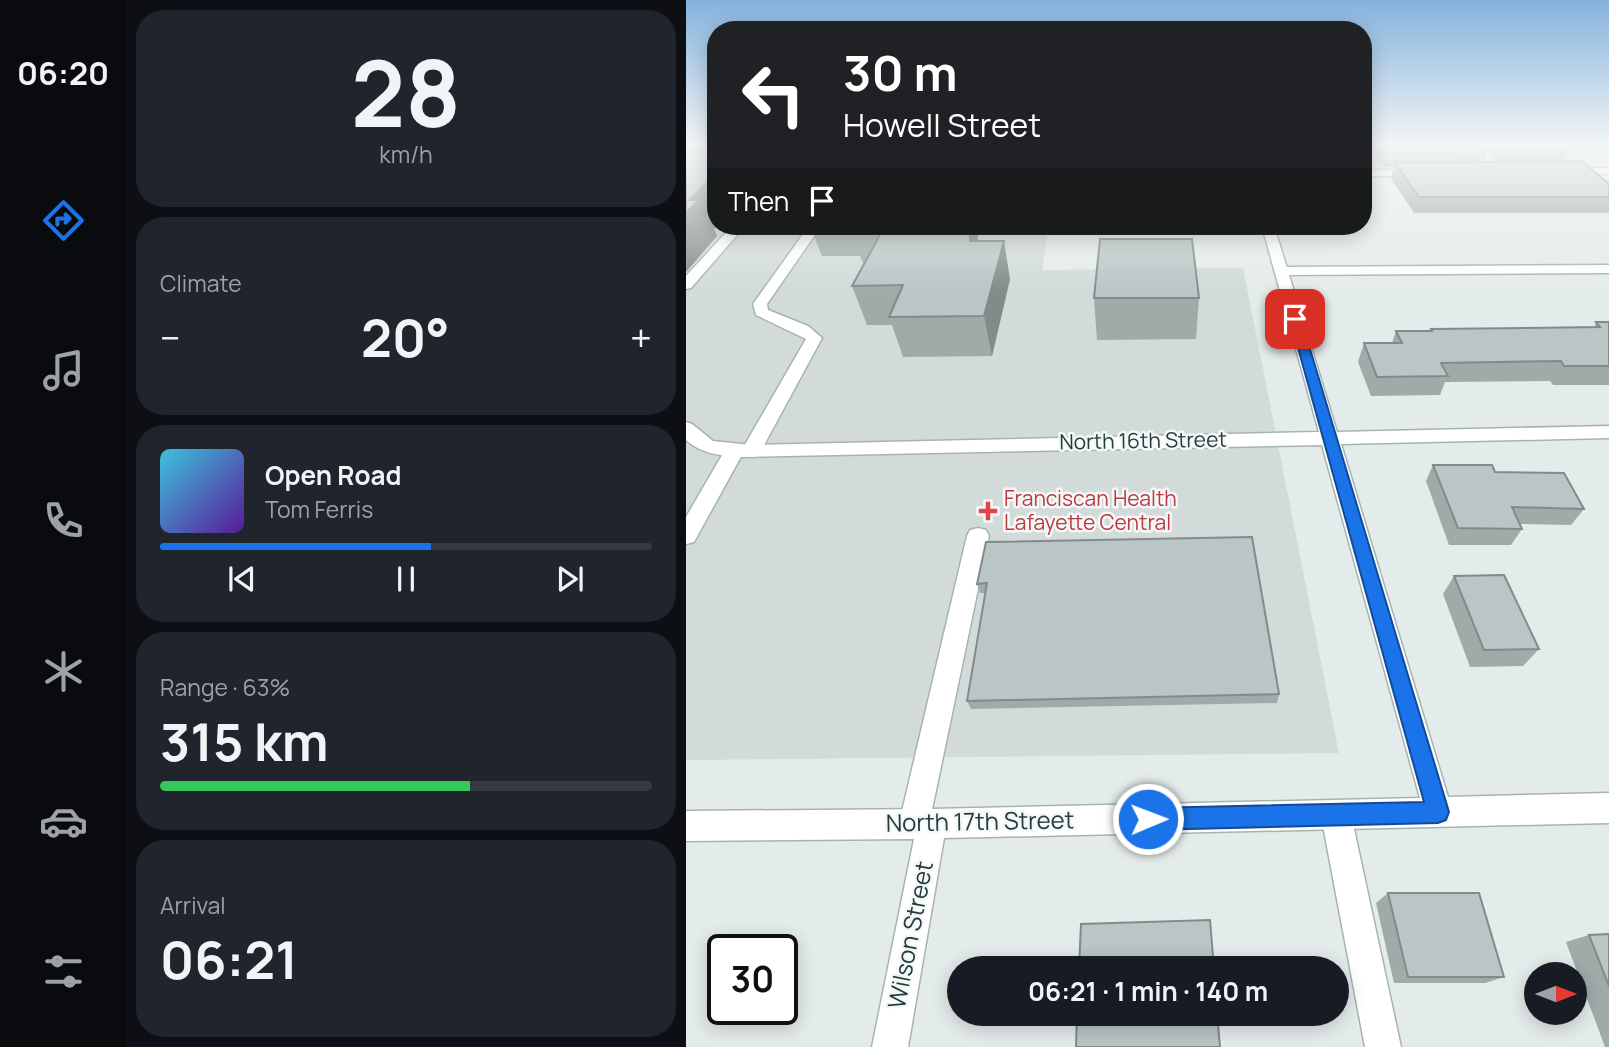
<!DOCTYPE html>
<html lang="en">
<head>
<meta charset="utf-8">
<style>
  :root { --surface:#171b24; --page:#20242c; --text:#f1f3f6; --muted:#9ea1a6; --line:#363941; --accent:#1a73e8 }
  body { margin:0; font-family:Manrope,sans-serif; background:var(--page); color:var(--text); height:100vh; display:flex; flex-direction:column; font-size:26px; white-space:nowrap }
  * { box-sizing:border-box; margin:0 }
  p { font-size:23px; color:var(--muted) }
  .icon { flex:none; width:38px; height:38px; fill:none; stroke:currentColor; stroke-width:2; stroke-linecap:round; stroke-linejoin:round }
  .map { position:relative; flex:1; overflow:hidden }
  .panel { display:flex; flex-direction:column; gap:10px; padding:10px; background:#0d0f14; width:560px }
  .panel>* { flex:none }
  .banner { position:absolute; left:21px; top:21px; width:665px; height:214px; border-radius:28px; box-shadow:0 4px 18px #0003; background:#202124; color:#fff; overflow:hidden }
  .needle { width:46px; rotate:90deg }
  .fabs { position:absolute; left:838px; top:962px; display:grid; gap:14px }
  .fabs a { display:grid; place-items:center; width:63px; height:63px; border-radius:50%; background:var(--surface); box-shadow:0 4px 18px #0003; font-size:35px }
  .speed { position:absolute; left:21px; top:934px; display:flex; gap:14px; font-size:35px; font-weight:700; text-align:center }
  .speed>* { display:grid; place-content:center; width:91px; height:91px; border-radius:50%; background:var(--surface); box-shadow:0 4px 18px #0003; line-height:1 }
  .speed .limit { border:4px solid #111; border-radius:10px; background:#fff; color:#111 }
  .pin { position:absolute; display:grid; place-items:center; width:60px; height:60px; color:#fff; margin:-30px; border-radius:14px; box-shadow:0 4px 10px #0006 }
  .me { position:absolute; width:77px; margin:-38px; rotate:89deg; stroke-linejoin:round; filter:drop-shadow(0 0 5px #0008) }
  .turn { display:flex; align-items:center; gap:24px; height:147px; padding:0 21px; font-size:32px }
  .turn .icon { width:91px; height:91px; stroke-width:2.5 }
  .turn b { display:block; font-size:49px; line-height:60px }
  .then { display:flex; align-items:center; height:66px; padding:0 21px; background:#0003; gap:14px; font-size:26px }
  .big { font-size:52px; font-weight:700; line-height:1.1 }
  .panel .card { flex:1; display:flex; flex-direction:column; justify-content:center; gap:10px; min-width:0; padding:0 24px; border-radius:28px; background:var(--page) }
  .panel .dial { align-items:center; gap:0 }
  .dial b { font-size:91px; line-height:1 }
  .song { display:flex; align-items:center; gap:21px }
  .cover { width:84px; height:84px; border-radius:10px; background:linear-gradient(135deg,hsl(190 70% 55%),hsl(270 70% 35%)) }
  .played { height:7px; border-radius:4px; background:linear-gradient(90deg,var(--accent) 55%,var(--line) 55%) }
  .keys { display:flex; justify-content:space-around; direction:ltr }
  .heat { display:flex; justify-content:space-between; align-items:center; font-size:38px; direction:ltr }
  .charge { height:10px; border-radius:5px; background:linear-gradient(90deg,#34c759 63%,var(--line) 0) }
  .trip { position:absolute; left:261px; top:956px; width:402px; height:70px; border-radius:35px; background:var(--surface); box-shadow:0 4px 18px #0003; font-weight:700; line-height:70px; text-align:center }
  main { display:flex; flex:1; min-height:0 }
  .tab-bar { display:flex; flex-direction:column; width:126px; justify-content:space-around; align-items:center; background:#090b0e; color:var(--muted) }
  .tab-bar .icon { width:49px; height:49px }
  .tab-bar .on { color:var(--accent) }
  .tab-bar b { font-size:32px; color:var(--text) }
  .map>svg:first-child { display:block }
  .built { fill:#d2dbda }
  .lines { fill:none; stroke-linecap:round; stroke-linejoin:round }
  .lane-casing { stroke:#a7b3b3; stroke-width:3 }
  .street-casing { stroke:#a7b3b3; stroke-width:3 }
  .lane { fill:#fff; fill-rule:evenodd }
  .street { fill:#fff; fill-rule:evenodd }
  .wall { fill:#9faaa9; fill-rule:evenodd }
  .shaded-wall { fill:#828b8a }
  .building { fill:#b9c6c5; stroke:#828b8a; stroke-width:2 }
  .route { fill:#1a73e8; stroke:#114b97; stroke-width:2 }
  .health-dot { fill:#e0444e; stroke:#f4f9f8; stroke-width:2.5 }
  .labels { text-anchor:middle; stroke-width:5; stroke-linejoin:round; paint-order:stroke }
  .street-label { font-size:21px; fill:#253a3c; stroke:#f4f9f8 }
  .health-label { font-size:21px; fill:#be3a42; stroke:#f4f9f8; text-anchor:start }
  .near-street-label { font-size:24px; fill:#253a3c; stroke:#f4f9f8 }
</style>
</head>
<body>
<main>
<nav class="tab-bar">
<b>06:20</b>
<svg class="icon on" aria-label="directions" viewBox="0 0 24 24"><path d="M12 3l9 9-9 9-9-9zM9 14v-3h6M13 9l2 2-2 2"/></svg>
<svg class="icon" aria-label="music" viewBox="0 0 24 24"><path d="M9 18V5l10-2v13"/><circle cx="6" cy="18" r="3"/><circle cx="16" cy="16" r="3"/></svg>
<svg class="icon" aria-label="phone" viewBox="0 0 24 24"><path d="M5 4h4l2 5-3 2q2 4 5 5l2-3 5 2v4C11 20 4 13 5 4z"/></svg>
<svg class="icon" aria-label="climate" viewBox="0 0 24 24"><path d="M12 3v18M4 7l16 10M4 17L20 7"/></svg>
<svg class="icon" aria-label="car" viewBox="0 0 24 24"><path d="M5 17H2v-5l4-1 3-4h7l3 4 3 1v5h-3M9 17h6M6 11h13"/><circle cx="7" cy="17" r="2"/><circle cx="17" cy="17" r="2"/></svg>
<svg class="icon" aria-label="filters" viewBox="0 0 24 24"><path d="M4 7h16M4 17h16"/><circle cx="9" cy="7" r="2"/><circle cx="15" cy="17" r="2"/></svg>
</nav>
<section class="panel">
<div class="card dial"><b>28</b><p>km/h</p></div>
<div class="card"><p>Climate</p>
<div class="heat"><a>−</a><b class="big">20°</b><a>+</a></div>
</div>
<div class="card">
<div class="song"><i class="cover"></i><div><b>Open Road</b><p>Tom Ferris</p></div></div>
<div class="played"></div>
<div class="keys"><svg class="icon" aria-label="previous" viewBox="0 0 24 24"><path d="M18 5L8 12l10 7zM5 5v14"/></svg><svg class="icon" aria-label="pause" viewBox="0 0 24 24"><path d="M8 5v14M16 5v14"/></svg><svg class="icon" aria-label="next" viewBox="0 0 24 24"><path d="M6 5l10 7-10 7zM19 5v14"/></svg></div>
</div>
<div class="card"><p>Range · 63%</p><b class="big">315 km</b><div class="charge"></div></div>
<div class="card"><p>Arrival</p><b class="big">06:21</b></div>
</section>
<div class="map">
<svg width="923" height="1047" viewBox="0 0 923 1047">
  <rect width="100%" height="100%" fill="#e4eceb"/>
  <path class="built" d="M0,190L30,226H363L356,270L557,268L653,753L0,760Z"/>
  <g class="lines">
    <g class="lane-casing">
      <path id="lane" d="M46,226H59L5,288L0,289V276Z
        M123,226H135L81,304L82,310L122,326L136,338L72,456L65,457L57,453L8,542L0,544V517L42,445L49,444L57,448L120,339L70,315L67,304Z
        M923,265V273L595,275L588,271L595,267Z
        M292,528L300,530L303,536L243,824L238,834L228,839L218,834L213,824L281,536L284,530Z
        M650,800L660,805L665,815L715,1047H679L635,815L640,805Z"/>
    </g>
    <g class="street-casing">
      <path id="street" d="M879,168H923V174L875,173V169Z
        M677,170H735L741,173L735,176H677Z
        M576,226H588L651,432L923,426V438L655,444L762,797L923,793V823L258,838L222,1047H186L228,839L0,841V811L246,809L734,798L636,445L55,457C35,456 16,454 0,440V422L6,424L27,441L65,445L633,432Z"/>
    </g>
    <use href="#lane" class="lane"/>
    <use href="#street" class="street"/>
  </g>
  <path class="wall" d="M0,146H30V226H31L28,229L31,236L0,272Z
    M682,146H877L883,151L879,162L923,184V213H728L705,178L708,167H697ZM802,152L811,162H798Z
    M124,226H292V241L324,279L306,356L217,357L206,325H181L166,286L178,265L174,256H136Z
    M408,298H513L510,339L411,340Z
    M910,322H923V385H867L864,381L759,382L754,395L685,396L672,362L678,343H706L710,331H744L745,329L908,327Z
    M747,465L809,472L898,509L885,525L834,524L836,529L825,545H763L740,481Z
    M300,542L593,694L591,703L285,709L281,701L300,593H294L291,584Z
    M768,576L853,649L837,666L784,667L757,594Z
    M702,893L818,977L799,983H708L690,903Z
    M923,934V1047H919L880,942L903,935Z"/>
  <path class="shaded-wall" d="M30,174V226H31L28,229L31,236L0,272V213L3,200Z
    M284,226H292V279L284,241Z
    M318,241L324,279L306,356L298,316Z"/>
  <path class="building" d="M16,146H30V174L3,200H13L0,213V150H16Z
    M696,146H796L802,152L701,153Z
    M814,146H877L883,151L821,152Z
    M896,161L923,184V197H733L709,163Z
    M171,226H284V241H318L298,316L203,317L217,285L166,286L195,233H167Z
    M414,239H506L513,298H408Z
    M910,322H923V366H878L875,361L755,363L762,376L691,377L678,343H716L710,331H746L745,329L914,327Z
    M747,465H806L809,472L878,473L898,509L826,507L836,529L772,528Z
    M566,537L593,694L281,701L301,583L291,584L300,542Z
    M818,575L853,649L798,650L768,576Z
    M702,893H793L818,977H722Z
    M524,920L528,968H393L395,924Z
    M923,934V986L903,935Z
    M391,1013H531L534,1047H390Z"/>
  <linearGradient id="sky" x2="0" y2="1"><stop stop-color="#85b2dc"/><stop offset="0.5" stop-color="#f3f6f6"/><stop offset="1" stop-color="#f3f6f6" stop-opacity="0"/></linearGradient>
  <rect width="923" height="292" fill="url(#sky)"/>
  <path class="route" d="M605,316L615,319L763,812L760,820L752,823L462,830L454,827L451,819L454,811L462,808L738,802L604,319Z"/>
  <path class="health-dot" d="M298.5 500.5h7v7h7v7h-7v7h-7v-7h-7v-7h7z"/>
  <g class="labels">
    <g class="street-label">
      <text transform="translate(457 441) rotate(-1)" y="7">North 16th Street</text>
    </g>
    <g class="health-label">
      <text x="318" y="506">Franciscan Health<tspan x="318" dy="24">Lafayette Central</tspan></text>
    </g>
    <g class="near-street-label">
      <text transform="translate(294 822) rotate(-1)" y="8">North 17th Street</text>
      <text transform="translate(225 935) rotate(-79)" y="8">Wilson Street</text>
    </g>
  </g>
</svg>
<div class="fabs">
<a><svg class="needle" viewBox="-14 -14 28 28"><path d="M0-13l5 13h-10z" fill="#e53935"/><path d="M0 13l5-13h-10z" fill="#9ea1a6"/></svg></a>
</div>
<div class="speed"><div class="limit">30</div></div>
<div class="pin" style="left:609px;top:319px;background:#d93025"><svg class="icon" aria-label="arrive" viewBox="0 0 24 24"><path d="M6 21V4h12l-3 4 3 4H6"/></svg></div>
<svg class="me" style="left:462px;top:819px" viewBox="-20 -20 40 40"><circle r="17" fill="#1a73e8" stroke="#fff" stroke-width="3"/><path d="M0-11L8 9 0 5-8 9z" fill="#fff"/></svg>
<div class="trip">06:21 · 1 min · 140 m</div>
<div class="banner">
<div class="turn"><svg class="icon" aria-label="left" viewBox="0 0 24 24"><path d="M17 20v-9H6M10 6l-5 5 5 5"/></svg><div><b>30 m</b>Howell Street</div></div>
<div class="then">Then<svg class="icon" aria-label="arrive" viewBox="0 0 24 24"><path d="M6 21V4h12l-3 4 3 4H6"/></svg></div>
</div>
</div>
</main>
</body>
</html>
